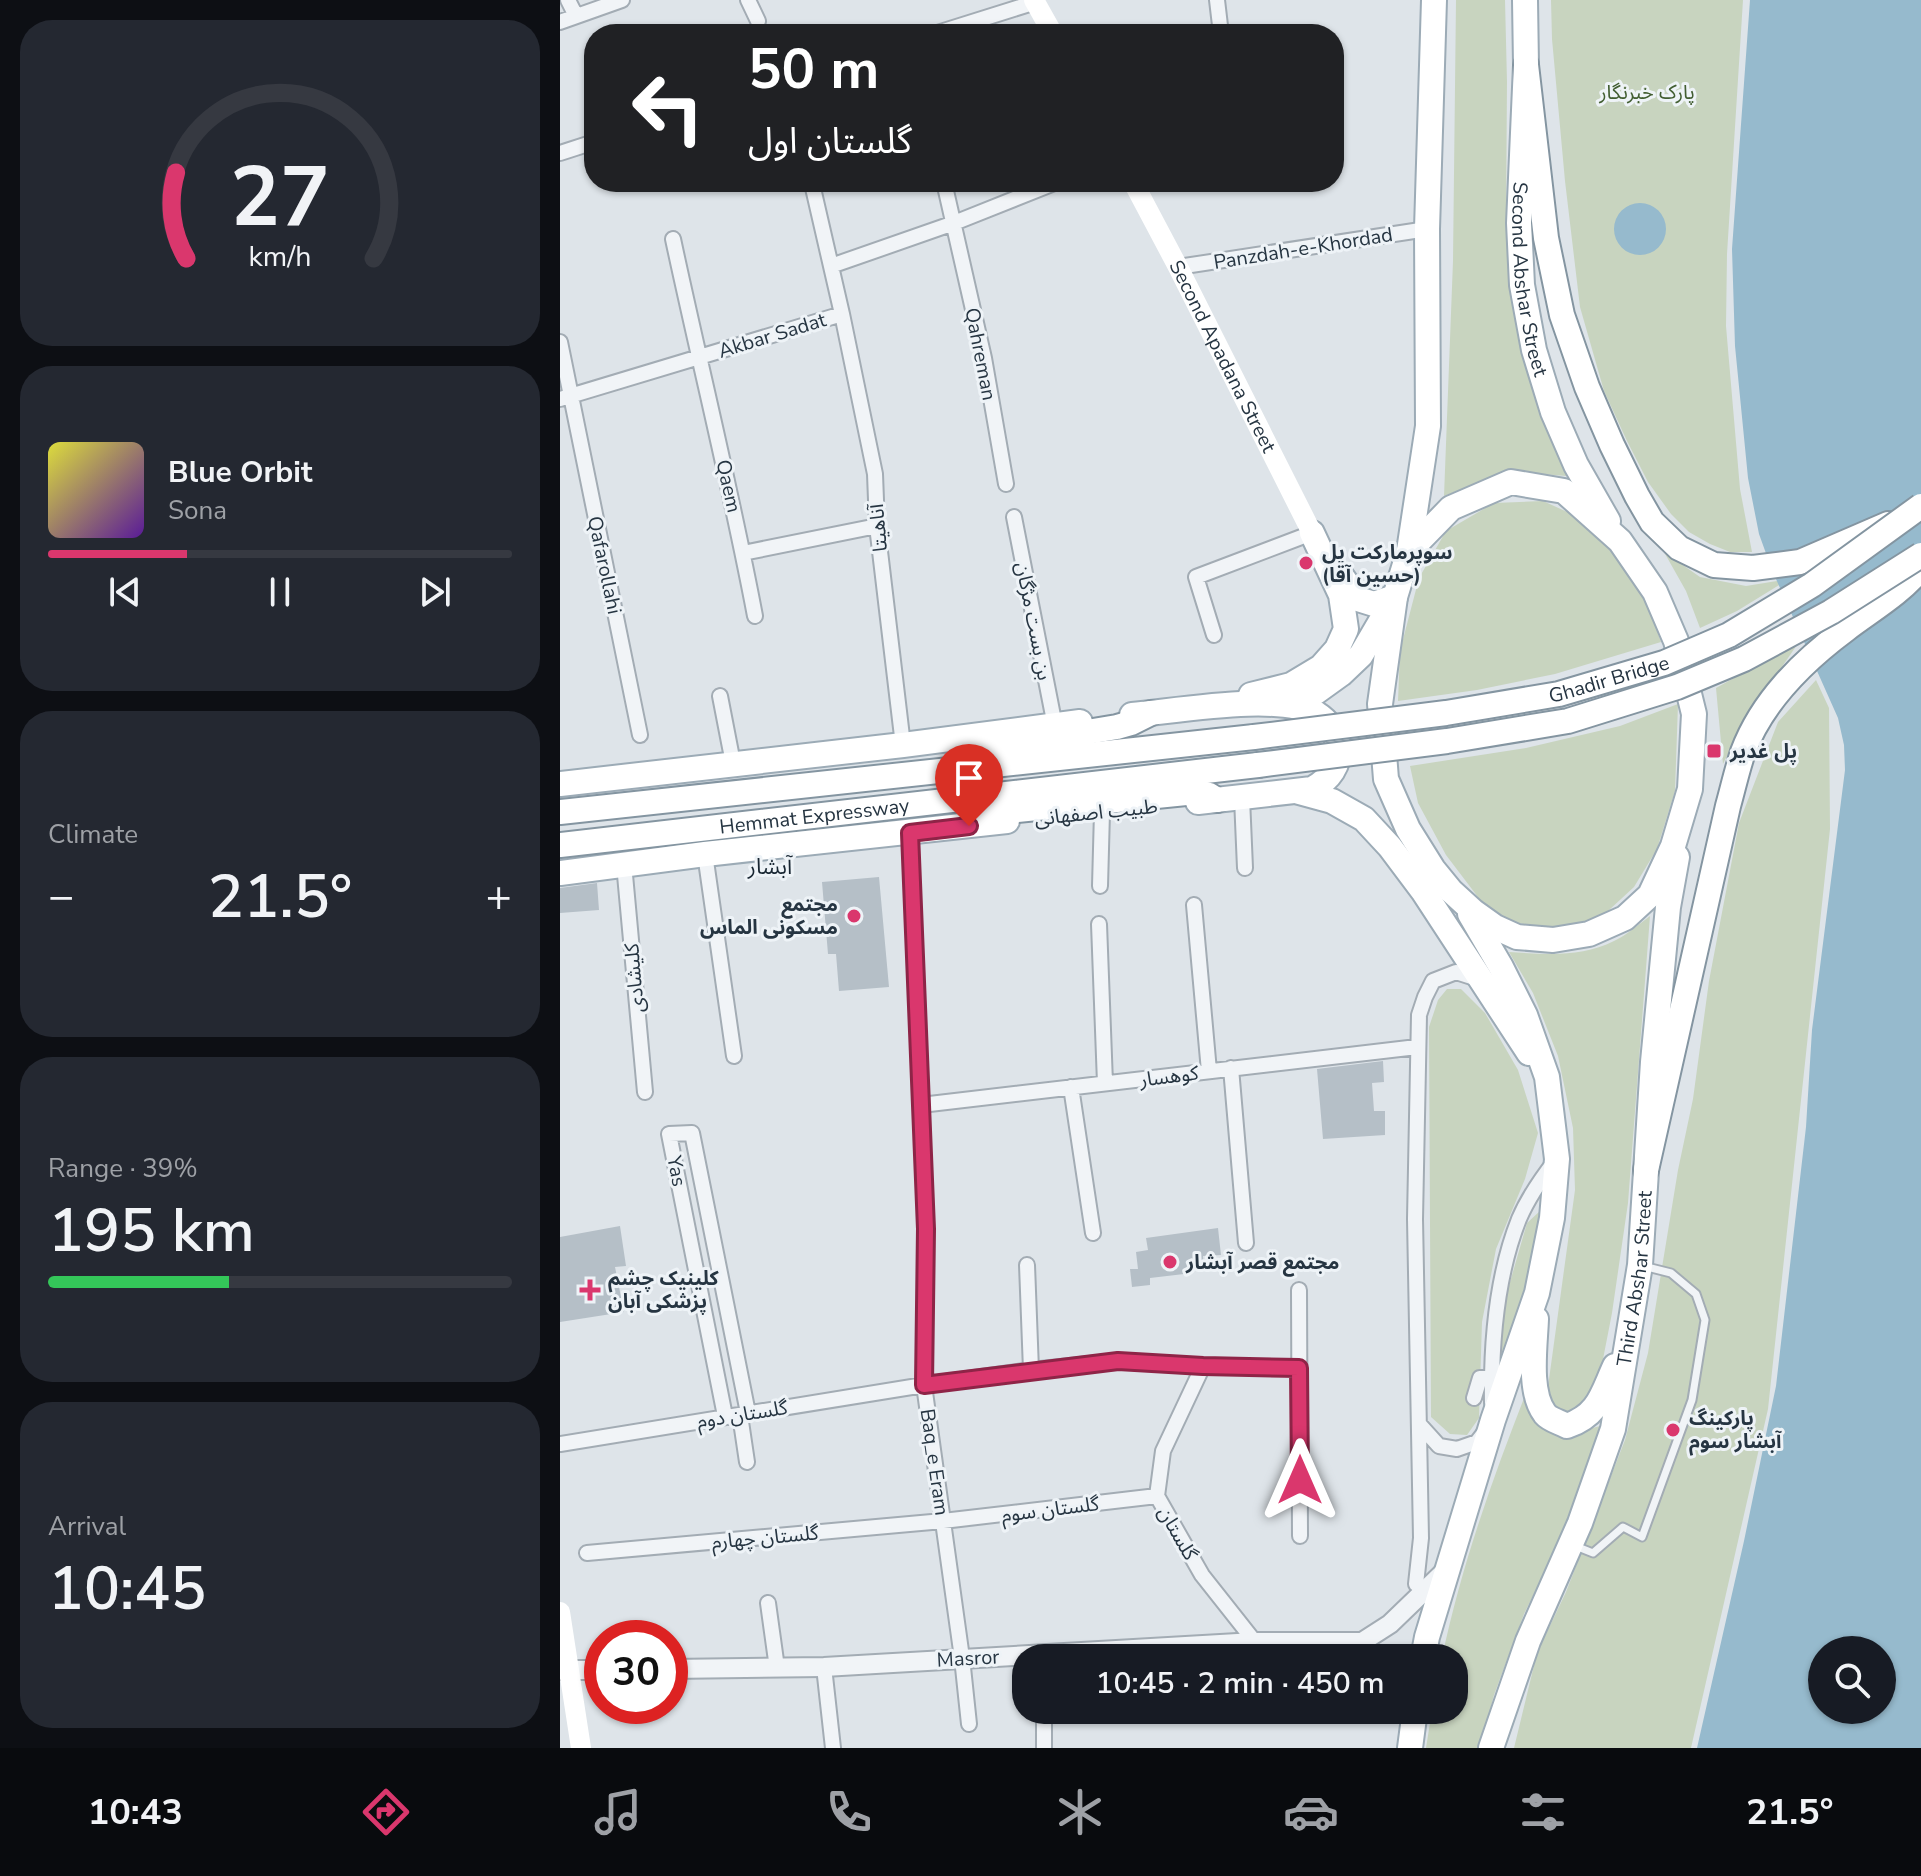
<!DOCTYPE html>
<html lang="en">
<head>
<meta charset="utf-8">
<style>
  :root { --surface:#171b24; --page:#242831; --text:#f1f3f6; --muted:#9ea1a6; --line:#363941; --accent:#da376d }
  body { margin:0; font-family:"Nunito Sans","Noto Sans Arabic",sans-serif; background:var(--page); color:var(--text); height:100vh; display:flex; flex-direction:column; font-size:30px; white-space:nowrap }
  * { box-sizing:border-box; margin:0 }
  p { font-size:26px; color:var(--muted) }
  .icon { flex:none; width:44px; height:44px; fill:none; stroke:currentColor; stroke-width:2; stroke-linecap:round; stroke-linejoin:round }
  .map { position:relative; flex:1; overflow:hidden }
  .details { display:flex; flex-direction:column; gap:20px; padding:20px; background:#0d0f14; width:560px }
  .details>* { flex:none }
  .guide { position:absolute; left:24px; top:24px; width:760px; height:168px; border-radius:32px; box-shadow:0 2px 6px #0004; background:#202124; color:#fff; overflow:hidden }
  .controls { position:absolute; left:1248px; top:1636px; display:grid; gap:16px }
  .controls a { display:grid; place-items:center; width:88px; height:88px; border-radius:50%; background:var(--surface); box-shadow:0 2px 6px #0004; font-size:40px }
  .speed { position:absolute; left:24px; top:1620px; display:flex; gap:16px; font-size:40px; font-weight:700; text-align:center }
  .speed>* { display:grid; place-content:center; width:104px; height:104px; border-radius:50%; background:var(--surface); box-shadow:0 2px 6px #0004; line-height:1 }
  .speed .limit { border:12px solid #d22; background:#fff; color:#111 }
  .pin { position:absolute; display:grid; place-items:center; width:68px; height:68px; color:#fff; margin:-82px -34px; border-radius:50% 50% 50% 0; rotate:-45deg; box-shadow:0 0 8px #0007 }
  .pin .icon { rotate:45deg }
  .me { position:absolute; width:88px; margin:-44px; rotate:0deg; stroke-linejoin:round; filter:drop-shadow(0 0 6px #0008) }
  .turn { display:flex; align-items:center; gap:28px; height:168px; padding:0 32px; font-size:36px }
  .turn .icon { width:104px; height:104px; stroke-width:2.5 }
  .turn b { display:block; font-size:56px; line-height:68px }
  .big { font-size:60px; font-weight:600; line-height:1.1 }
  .details .card { flex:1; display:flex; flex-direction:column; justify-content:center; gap:12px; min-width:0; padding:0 28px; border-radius:32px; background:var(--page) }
  .details .dial { align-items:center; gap:0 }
  .dial svg { height:208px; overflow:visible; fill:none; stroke:var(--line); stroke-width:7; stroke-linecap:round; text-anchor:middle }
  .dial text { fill:var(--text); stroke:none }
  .song { display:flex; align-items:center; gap:24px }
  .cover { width:96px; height:96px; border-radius:12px; background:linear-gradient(135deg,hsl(60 70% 55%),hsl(270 70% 35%)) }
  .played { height:8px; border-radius:4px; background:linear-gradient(90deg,var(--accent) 30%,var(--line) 30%) }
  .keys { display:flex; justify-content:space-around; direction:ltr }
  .heat { display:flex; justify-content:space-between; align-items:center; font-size:44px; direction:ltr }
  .charge { height:12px; border-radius:6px; background:linear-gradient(90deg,#34c759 39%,var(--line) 0) }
  .trip { position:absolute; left:452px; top:1644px; width:456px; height:80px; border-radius:32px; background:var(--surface); box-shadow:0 2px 6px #0004; font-weight:600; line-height:80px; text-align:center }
  .tab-bar { display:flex; height:128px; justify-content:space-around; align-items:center; background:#090b0e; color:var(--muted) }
  .tab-bar .icon { width:56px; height:56px }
  .tab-bar .selected { color:var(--accent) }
  .tab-bar b { font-size:36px; color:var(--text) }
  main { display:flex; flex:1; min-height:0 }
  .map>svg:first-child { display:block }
  .green { fill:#c8d4bf }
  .water { fill:#96bacd; fill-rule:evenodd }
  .building { fill:#b5bfc7 }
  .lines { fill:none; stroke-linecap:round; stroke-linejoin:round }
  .service-casing { stroke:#a3acb4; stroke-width:11 }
  .minor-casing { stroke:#a3acb4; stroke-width:18 }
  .tertiary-casing { stroke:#a3acb4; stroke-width:22 }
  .primary-casing { stroke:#9cabb6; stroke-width:28 }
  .trunk-casing { stroke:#8495a1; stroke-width:28 }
  .service { stroke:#f1f4f7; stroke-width:7 }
  .minor { stroke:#f1f4f7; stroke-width:14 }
  .tertiary { stroke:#f1f4f7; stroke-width:18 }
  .secondary { stroke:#fff; stroke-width:20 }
  .primary { stroke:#fff; stroke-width:24 }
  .trunk { stroke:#fff; stroke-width:24 }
  .trunk-bridge-casing { stroke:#8495a1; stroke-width:28; stroke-linecap:butt }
  .trunk-bridge { stroke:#fff; stroke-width:24 }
  .route-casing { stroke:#8e2447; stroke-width:20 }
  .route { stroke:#da376d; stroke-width:14 }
  .poi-dot { fill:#da376d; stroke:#eef3f7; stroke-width:3 }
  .labels { text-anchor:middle; stroke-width:6; stroke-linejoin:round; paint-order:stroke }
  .park-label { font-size:20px; fill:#425e32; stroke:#eef3f7 }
  .street-label { font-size:20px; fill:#263542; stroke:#eef3f7 }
  .poi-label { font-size:20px; font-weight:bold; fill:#263542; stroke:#eef3f7; text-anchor:start }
  .neighbourhood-label { font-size:22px; fill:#182632; stroke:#eef3f7 }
</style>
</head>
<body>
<main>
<section class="details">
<div class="card dial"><svg viewBox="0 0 100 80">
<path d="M14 69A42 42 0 1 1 86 69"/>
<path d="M14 69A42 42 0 0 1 10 36" stroke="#da376d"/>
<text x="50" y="56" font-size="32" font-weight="700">27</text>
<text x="50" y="72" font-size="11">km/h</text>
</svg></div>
<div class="card">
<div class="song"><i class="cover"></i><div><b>Blue Orbit</b><p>Sona</p></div></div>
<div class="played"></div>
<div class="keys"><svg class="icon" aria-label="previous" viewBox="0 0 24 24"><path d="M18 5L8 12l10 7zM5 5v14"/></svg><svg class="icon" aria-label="pause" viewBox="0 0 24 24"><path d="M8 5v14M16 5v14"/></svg><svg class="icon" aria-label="next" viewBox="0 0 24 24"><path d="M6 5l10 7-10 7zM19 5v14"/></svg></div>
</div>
<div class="card"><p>Climate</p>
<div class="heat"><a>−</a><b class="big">21.5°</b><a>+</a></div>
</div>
<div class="card"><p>Range · 39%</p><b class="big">195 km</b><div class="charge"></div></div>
<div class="card"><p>Arrival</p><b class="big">10:45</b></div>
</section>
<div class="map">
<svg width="1361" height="1748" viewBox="0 0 1361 1748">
  <rect width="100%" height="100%" fill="#dee4e9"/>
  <path class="green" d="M896,0H945L947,82L946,219L951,282L1008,469L1006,476L970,473L934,476L884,496L893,261Z
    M991,0H1183L1167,254L1166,326L1180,489L1192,552H1170L1150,544L1129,532L1111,514L1088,482L1067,441L1044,391L1020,307L1005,181L992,39Z
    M983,501L1025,520L1065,562L1087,603L1101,642L995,674L917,690L838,701L840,651L859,578L886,531L934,503Z
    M1104,552L1140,577L1186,586L1229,579L1177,611L1140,628L1126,591Z
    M1239,642L1183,723L1163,764L1156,688Z
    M1256,680L1269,708L1270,829L1208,1409L1131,1748H954L977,1653L1006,1592L1065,1440L1088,1353L1118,1170L1133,1099L1149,981L1179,823L1218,722Z
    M1118,704L1115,791L1097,849L1074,887L1048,911L1025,922L1003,927H977L954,922L924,905L886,855L858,803L850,766L966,748L1060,726Z
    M1090,916L1068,1203L1052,1313L1037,1390L1027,1406L1009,1414L998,1411L992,1405L987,1394L1015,1190L1013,1128L998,1056L973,993L949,952C984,954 1021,958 1054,941C1067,935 1079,924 1090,916Z
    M887,989H901L925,1013L958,1070L978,1133L965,1179L936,1249L922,1322L919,1418L907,1435L890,1434L871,1417L869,1027L878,1000Z
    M980,1211L983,1222L967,1288L944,1357L941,1346L944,1303L967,1223Z
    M966,1393L1010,1434L1040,1426L1022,1482L994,1553L964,1614L934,1695L920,1748H866L872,1710H894V1658H882C901,1567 932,1480 966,1393Z"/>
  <path class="water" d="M1190,0H1361V1748H1137L1184,1541L1216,1386L1246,1127L1252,1030L1285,770L1284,745L1278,718L1212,570L1199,534L1188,478L1175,346L1172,249ZM1262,1650H1322V1710H1262Z
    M1054 229a26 26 0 1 1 52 0a26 26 0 1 1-52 0Z"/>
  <path class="building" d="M319,877L329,987L279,991L276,954H268L262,882Z
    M37,883L39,910L0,913V888Z
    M823,1061L824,1082L812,1083L814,1111H825V1135L763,1139L757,1069Z
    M60,1226L66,1266L55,1267L64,1312L0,1322V1237Z
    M658,1228L661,1255L643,1256L644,1267L624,1269V1274L590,1278V1285L572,1287L570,1269H578L576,1252L588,1250L586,1238Z"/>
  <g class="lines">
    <g class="service-casing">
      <path id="service" d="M1013,1545L1033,1553L1063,1527L1082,1537L1132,1400L1145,1320L1136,1294L1111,1273L1083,1266"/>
    </g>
    <g class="minor-casing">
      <path id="minor" d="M8,0L16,16
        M188,0L198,21
        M657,0L661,34
        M0,22L62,0
        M374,34L476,2
        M0,153L34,142
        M384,182L424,358L446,484
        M113,239C140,365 171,489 195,616
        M271,266L394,223L497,182
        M618,267L867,229
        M282,314L315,474L317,526L343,745
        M0,342L80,735
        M0,399L282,314L253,188
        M454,517L495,726
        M183,553L317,526
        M654,635L636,577L752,533
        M160,696L173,763
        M682,798L685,868
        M350,833L366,1229L364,1385L402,1658L409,1724
        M145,854L174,1056
        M64,864L85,1092
        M540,886L542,812
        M634,905L649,1071
        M539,924L545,1083
        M671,1068L686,1243
        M511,1087L533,1233
        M361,1105L857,1047
        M467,1265L471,1370
        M739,1290L740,1536
        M643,1366L603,1451L597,1496L642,1575L695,1642
        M914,1398L920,1378L932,1377
        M932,1403C931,1341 936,1277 959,1219C968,1198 981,1179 995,1161
        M180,1415L187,1462
        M165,1416L109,1134L132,1133L188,1413
        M860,1425L879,1446L897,1449L917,1442L924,1433
        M0,1444L364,1385L471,1370L558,1361L643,1366L739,1368
        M27,1553L383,1521L597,1496
        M856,1584L861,1538L855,1219L859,1015L865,997L873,981L896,972L921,980
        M208,1603L217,1668
        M264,1667L273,1748
        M484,1710V1748"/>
    </g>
    <g class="tertiary-casing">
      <path id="tertiary" d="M802,1642L830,1624L887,1569
        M802,1642L815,1658
        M110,1669L264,1667L695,1642H802
        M0,1670H42"/>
    </g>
    <g class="primary-casing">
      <g id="primary">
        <path id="s2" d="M965,0L966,65L959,223L962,285L974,350L993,412L1016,465L1048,521"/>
        <path d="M951,482L1004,491L1060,541L1095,592L1116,641L1134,714L1130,789L1113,846L1090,895L1065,918L1029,934L993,940L957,937L935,927L914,912L891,891L873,869L848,829L826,779L820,704L835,597L849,551L891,508Z"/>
        <path d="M849,551L868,426L867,229L874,0"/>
        <path d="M780,574L798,599L814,604L835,597"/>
        <path d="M691,695L731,685L761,667L777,649L786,629L781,595L752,533"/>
        <path d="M722,703L756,692L781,674L801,655L828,609"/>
        <path d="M572,715C617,711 719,692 757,714C768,721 776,732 778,744C781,765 769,780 752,789L638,802"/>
        <path d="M0,784L343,745L520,722"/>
        <path d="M739,792L772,801L804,819L830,847L863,891L969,1053"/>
        <path d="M0,873L145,854L447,821"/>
        <path d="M976,1319C975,1346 968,1392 985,1414C990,1420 1000,1422 1007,1426C1039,1415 1042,1394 1055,1366"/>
        <path d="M863,1658L867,1637L933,1420L977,1293L992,1218L997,1159L987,1077L965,1015L941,967L910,914"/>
        <path d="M850,1748L855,1710"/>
        <path id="s3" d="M931,1748L968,1641L1020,1523L1053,1429L1080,1265L1093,1062L1108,907L1117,857"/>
      </g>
    </g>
    <g class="trunk-casing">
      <g id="trunk">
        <path d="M966,65L986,238L1002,315L1027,387L1052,445L1077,496L1092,522L1119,548L1154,565L1193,568L1240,562L1328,524"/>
        <path d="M402,756L420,750L557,727L571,723L591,713"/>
        <path d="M0,812L694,737"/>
        <path d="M417,814L636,792L649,795L657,800"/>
        <path id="s4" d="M0,845L698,765"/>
        <path d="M1086,1170L1168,806C1173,788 1177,770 1183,752C1202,701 1242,662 1285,630C1311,610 1340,594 1361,568"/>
      </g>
    </g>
    <use href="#service" class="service"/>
    <use href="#minor" class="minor"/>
    <use href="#tertiary" class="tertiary"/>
    <g class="secondary">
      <path d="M474,0L493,34"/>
      <path id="s1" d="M573,182L618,267L752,533"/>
      <path d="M0,1612L21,1748"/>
    </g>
    <use href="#primary" class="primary"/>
    <use href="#trunk" class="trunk"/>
    <g class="trunk-bridge-casing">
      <g id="trunk-bridge">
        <path id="s5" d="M694,737L886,713L999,694L1104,663L1169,635L1252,585L1361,506"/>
        <path d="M698,765L887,741L1008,721L1117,687L1184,659L1271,612L1361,555"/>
      </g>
    </g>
    <use href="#trunk-bridge" class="trunk-bridge"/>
  </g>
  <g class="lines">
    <g class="route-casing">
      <path id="route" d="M409,826L350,833L366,1229L364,1385L558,1361L643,1366L739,1368L740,1480"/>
    </g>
    <use href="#route" class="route"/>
  </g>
  <g class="poi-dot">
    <circle cx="746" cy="563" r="8"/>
    <rect x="1146" y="743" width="16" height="16" rx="4"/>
    <circle cx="294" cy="916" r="8"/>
    <circle cx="610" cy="1262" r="8"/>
    <path d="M26 1278h8v8h8v8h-8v8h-8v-8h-8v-8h8z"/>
    <circle cx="1113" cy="1430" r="8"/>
  </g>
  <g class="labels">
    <g class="park-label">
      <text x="1087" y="99">پارک خبرنگار</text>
    </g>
    <g class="street-label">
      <text transform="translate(743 248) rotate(-9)" y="7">Panzdah-e-Khordad</text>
      <text dy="7" stroke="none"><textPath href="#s2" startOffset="280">Second Abshar Street</textPath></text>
      <text transform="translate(212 335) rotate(-17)" y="7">Akbar Sadat</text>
      <text transform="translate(421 354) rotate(79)" y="7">Qahreman</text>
      <text dy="7" stroke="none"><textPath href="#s1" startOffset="196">Second Apadana Street</textPath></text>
      <text transform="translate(169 486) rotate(77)" y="7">Qaem</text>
      <text transform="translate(318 528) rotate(-95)" y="7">آناهیتا</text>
      <text transform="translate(45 565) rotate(78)" y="7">Qafarollahi</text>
      <text transform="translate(474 621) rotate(79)" y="7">بن بست مژگان</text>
      <text dy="7" stroke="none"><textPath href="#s5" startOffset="360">Ghadir Bridge</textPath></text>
      <text transform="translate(536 812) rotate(-6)" y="7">طبیب اصفهانی</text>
      <text dy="7" stroke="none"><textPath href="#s4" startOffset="256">Hemmat Expressway</textPath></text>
      <text transform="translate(74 978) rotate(-95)" y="7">کلیشادی</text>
      <text transform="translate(609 1076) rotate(-7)" y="7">کوهسار</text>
      <text transform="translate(117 1171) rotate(79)" y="7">Yas</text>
      <text dy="7" stroke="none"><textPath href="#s3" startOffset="494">Third Abshar Street</textPath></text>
      <text transform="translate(182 1414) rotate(-9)" y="7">گلستان دوم</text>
      <text transform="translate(375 1462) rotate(82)" y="7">Baq_e Eram</text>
      <text transform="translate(490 1509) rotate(-7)" y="7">گلستان سوم</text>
      <text transform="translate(618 1533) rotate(60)" y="7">گلستان</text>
      <text transform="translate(205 1537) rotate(-5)" y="7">گلستان چهارم</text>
      <text transform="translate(408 1658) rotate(-3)" y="7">Masror</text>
    </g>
    <g class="poi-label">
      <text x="762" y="559">سوپرمارکت پل<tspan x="762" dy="23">(حسین آقا)</tspan></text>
      <text x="1170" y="758">پل غدیر</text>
      <text x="278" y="911" text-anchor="end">مجتمع<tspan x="278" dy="23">مسکونی الماس</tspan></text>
      <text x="626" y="1269">مجتمع قصر آبشار</text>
      <text x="48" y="1285">کلینیک چشم<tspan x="48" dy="23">پزشکی آبان</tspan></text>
      <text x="1129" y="1425">پارکینگ<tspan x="1129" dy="23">آبشار سوم</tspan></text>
    </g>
    <g class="neighbourhood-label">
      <text x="210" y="874">آبشار</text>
    </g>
  </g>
</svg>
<div class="controls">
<a><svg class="icon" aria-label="search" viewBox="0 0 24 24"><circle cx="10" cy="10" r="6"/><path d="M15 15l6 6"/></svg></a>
</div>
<div class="speed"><div class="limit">30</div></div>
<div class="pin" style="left:409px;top:826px;background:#d93025"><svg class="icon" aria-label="arrive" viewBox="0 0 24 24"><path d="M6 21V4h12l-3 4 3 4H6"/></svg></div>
<svg class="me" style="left:740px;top:1480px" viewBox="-20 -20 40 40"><path d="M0-17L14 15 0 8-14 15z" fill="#da376d" stroke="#fff" stroke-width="4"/></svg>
<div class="trip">10:45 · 2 min · 450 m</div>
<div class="guide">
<div class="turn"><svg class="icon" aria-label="left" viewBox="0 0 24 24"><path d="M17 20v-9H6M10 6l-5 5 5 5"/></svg><div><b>50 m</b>گلستان اول</div></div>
</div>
</div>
</main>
<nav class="tab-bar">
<b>10:43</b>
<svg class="icon selected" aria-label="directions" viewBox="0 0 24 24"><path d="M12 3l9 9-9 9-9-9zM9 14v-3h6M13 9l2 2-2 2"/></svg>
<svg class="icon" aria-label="music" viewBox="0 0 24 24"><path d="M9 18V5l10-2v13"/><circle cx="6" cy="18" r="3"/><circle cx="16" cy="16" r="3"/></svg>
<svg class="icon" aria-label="phone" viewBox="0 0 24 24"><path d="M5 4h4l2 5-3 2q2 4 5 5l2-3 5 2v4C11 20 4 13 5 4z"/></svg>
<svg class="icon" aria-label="climate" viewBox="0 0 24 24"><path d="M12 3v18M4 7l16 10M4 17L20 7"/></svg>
<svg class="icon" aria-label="car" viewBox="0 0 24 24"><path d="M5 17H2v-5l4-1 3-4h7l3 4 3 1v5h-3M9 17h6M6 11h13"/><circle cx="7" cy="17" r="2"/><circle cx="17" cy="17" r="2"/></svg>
<svg class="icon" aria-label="filters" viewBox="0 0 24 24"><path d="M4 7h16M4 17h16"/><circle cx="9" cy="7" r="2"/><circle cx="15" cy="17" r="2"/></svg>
<b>21.5°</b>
</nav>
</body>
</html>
